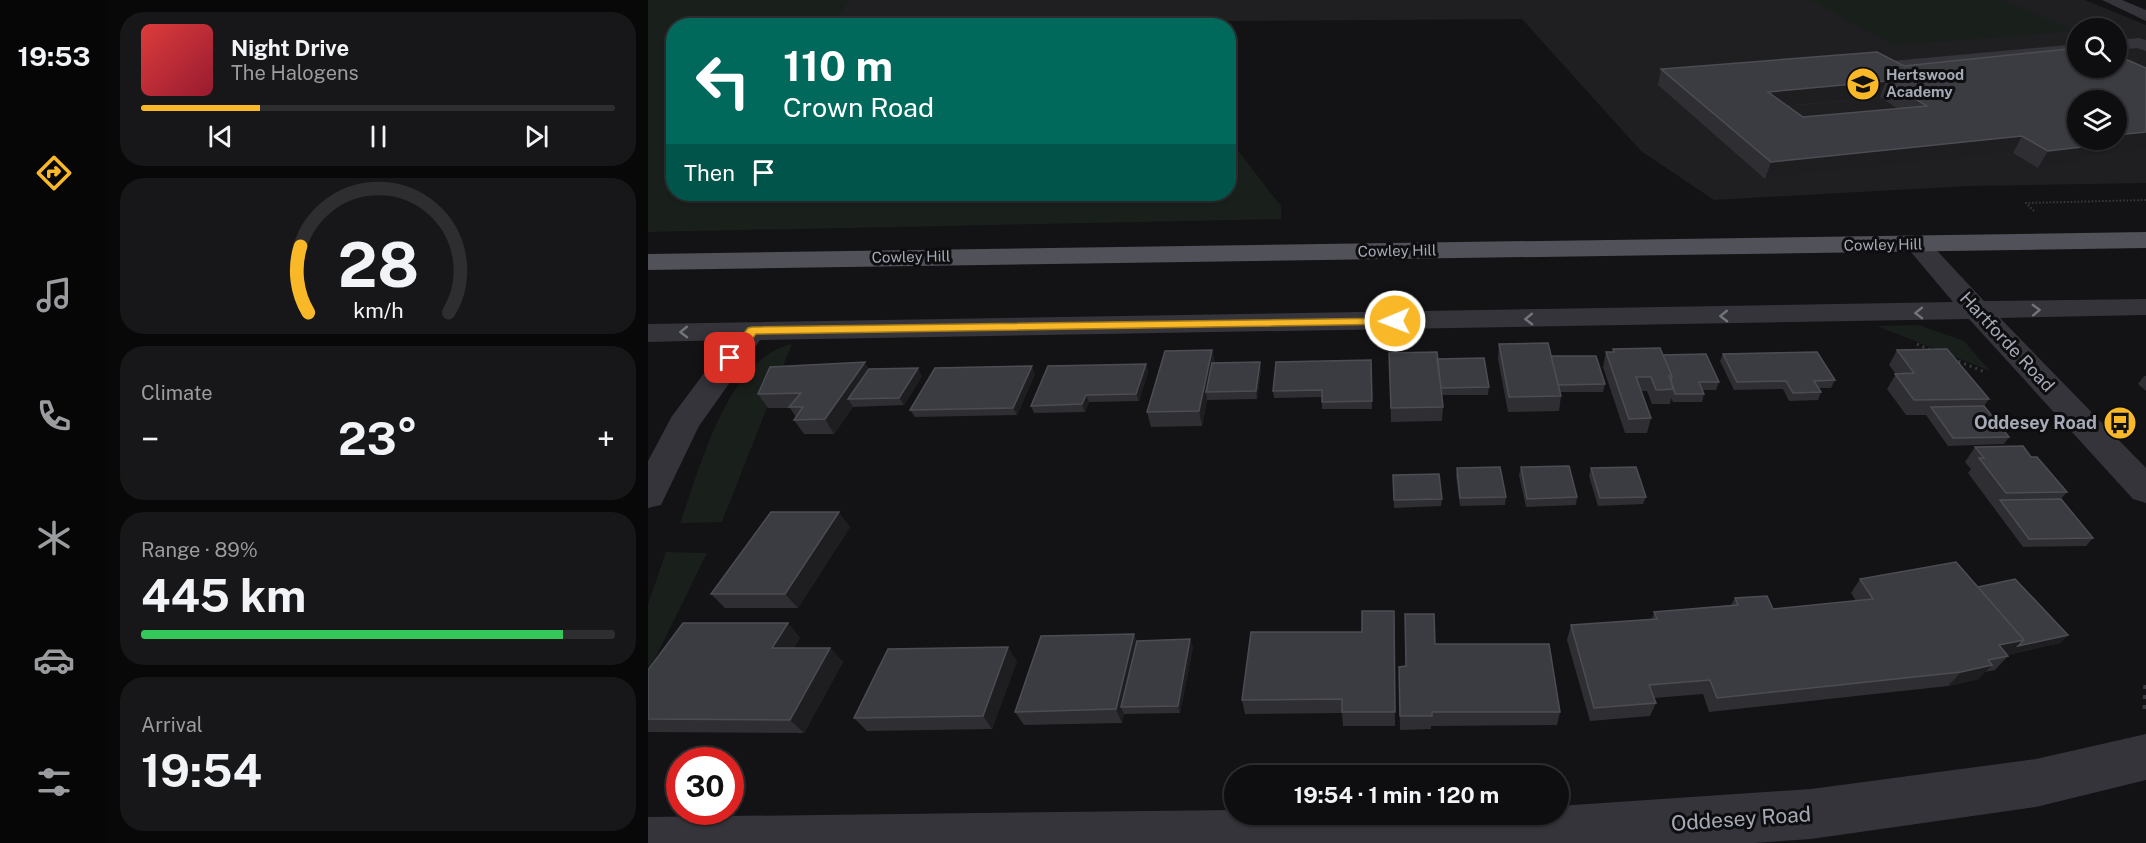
<!DOCTYPE html>
<html lang="en">
<head>
<meta charset="utf-8">
<style>
  :root { --surface:#0e0e10; --page:#171719; --text:#f1f3f6; --muted:#9b9c9f; --line:#2e2e30; --accent:#f8b828 }
  body { margin:0; font-family:"Public Sans",sans-serif; background:var(--page); color:var(--text); height:100vh; display:flex; flex-direction:column; font-size:22px; white-space:nowrap }
  * { box-sizing:border-box; margin:0 }
  p { font-size:20px; color:var(--muted) }
  .icon { flex:none; width:33px; height:33px; fill:none; stroke:currentColor; stroke-width:2; stroke-linecap:round; stroke-linejoin:round }
  .map { position:relative; flex:1; overflow:hidden }
  .sheet { display:flex; flex-direction:column; gap:12px; padding:12px; background:#080809; width:540px }
  .sheet>* { flex:none }
  .top-card { position:absolute; left:18px; top:18px; width:570px; height:183px; border-radius:24px; box-shadow:0 2px 4px #0004,0 0 0 2px var(--line); background:#00695c; color:#fff; overflow:hidden }
  .tools { position:absolute; left:1419px; top:18px; display:grid; gap:12px }
  .tools a { display:grid; place-items:center; width:60px; height:60px; border-radius:50%; background:var(--surface); box-shadow:0 2px 4px #0004,0 0 0 2px var(--line); font-size:30px }
  .speed { position:absolute; left:18px; top:747px; display:flex; gap:12px; font-size:30px; font-weight:700; text-align:center }
  .speed>* { display:grid; place-content:center; width:78px; height:78px; border-radius:50%; background:var(--surface); box-shadow:0 2px 4px #0004,0 0 0 2px var(--line); line-height:1 }
  .speed .limit { border:9px solid #d22; background:#fff; color:#111 }
  .pin { position:absolute; display:grid; place-items:center; width:51px; height:51px; color:#fff; margin:-26px; border-radius:12px; box-shadow:0 3px 9px #0006 }
  .me { position:absolute; width:66px; margin:-33px; rotate:269deg; stroke-linejoin:round; filter:drop-shadow(0 0 4px #0008) }
  .turn { display:flex; align-items:center; gap:21px; height:126px; padding:0 18px; font-size:27px }
  .turn .icon { width:78px; height:78px; stroke-width:2.5 }
  .turn b { display:block; font-size:42px; line-height:51px }
  .then { display:flex; align-items:center; height:57px; padding:0 18px; background:#0003; gap:12px; font-size:22px }
  .big { font-size:45px; font-weight:700; line-height:1.1 }
  .sheet .card { flex:1; display:flex; flex-direction:column; justify-content:center; gap:9px; min-width:0; padding:0 21px; border-radius:24px; background:var(--page) }
  .sheet .dial { align-items:center; gap:0 }
  .dial svg { height:156px; overflow:visible; fill:none; stroke:var(--line); stroke-width:7; stroke-linecap:round; text-anchor:middle }
  .dial text { fill:var(--text); stroke:none }
  .song { display:flex; align-items:center; gap:18px }
  .cover { width:72px; height:72px; border-radius:9px; background:linear-gradient(135deg,hsl(0 70% 55%),hsl(350 70% 35%)) }
  .played { height:6px; border-radius:3px; background:linear-gradient(90deg,var(--accent) 25%,var(--line) 25%) }
  .keys { display:flex; justify-content:space-around; direction:ltr }
  .heat { display:flex; justify-content:space-between; align-items:center; font-size:33px; direction:ltr }
  .charge { height:9px; border-radius:4px; background:linear-gradient(90deg,#34c759 89%,var(--line) 0) }
  .trip { position:absolute; left:576px; top:765px; width:345px; height:60px; border-radius:30px; background:var(--surface); box-shadow:0 2px 4px #0004,0 0 0 2px var(--line); font-weight:700; line-height:60px; text-align:center }
  main { display:flex; flex:1; min-height:0 }
  .tab-bar { display:flex; flex-direction:column; width:108px; justify-content:space-around; align-items:center; background:#060606; color:var(--muted) }
  .tab-bar .icon { width:42px; height:42px }
  .tab-bar .active { color:var(--accent) }
  .tab-bar b { font-size:27px; color:var(--text) }
  .map>svg:first-child { display:block }
  .built { fill:#1f1f22; fill-rule:evenodd }
  .green { fill:#191f1a }
  .lines { fill:none; stroke-linecap:round; stroke-linejoin:round }
  .path-far2 { stroke:#3a3b41; stroke-width:2; stroke-dasharray:1.5 2; stroke-linecap:butt }
  .path-far1 { stroke:#3a3b41; stroke-width:3; stroke-dasharray:2 4; stroke-linecap:butt }
  .path { stroke:#3a3b41; stroke-width:5; stroke-dasharray:4 6; stroke-linecap:butt }
  .minor { fill:#34343a; fill-rule:evenodd }
  .major { fill:#505159; fill-rule:evenodd }
  .wall { fill:#2f2f33; fill-rule:evenodd }
  .shaded-wall { fill:#1e1e21 }
  .building { fill:#3b3c41; stroke:#4c4d53; stroke-width:1.5; fill-rule:evenodd }
  .oneway { stroke:#72747e }
  .route { fill:#f8b828; stroke:#a1781a; stroke-width:1.5 }
  .labels { text-anchor:middle; stroke-width:6; stroke-linejoin:round; paint-order:stroke }
  .far-poi-label { font-size:15px; font-weight:bold; fill:#a4a9b5; stroke:#0e0e10; text-anchor:start }
  .far-street-label { font-size:15px; fill:#a4a9b5; stroke:#0e0e10 }
  .street-label { font-size:18px; fill:#a4a9b5; stroke:#0e0e10 }
  .poi-label { font-size:18px; font-weight:bold; fill:#a4a9b5; stroke:#0e0e10; text-anchor:end }
  .near-street-label { font-size:21px; fill:#a4a9b5; stroke:#0e0e10 }
</style>
</head>
<body>
<main>
<nav class="tab-bar">
<b>19:53</b>
<svg class="icon active" aria-label="directions" viewBox="0 0 24 24"><path d="M12 3l9 9-9 9-9-9zM9 14v-3h6M13 9l2 2-2 2"/></svg>
<svg class="icon" aria-label="music" viewBox="0 0 24 24"><path d="M9 18V5l10-2v13"/><circle cx="6" cy="18" r="3"/><circle cx="16" cy="16" r="3"/></svg>
<svg class="icon" aria-label="phone" viewBox="0 0 24 24"><path d="M5 4h4l2 5-3 2q2 4 5 5l2-3 5 2v4C11 20 4 13 5 4z"/></svg>
<svg class="icon" aria-label="climate" viewBox="0 0 24 24"><path d="M12 3v18M4 7l16 10M4 17L20 7"/></svg>
<svg class="icon" aria-label="car" viewBox="0 0 24 24"><path d="M5 17H2v-5l4-1 3-4h7l3 4 3 1v5h-3M9 17h6M6 11h13"/><circle cx="7" cy="17" r="2"/><circle cx="17" cy="17" r="2"/></svg>
<svg class="icon" aria-label="filters" viewBox="0 0 24 24"><path d="M4 7h16M4 17h16"/><circle cx="9" cy="7" r="2"/><circle cx="15" cy="17" r="2"/></svg>
</nav>
<section class="sheet">
<div class="card">
<div class="song"><i class="cover"></i><div><b>Night Drive</b><p>The Halogens</p></div></div>
<div class="played"></div>
<div class="keys"><svg class="icon" aria-label="previous" viewBox="0 0 24 24"><path d="M18 5L8 12l10 7zM5 5v14"/></svg><svg class="icon" aria-label="pause" viewBox="0 0 24 24"><path d="M8 5v14M16 5v14"/></svg><svg class="icon" aria-label="next" viewBox="0 0 24 24"><path d="M6 5l10 7-10 7zM19 5v14"/></svg></div>
</div>
<div class="card dial"><svg viewBox="0 0 100 80">
<path d="M14 69A42 42 0 1 1 86 69"/>
<path d="M14 69A42 42 0 0 1 10 35" stroke="#f8b828"/>
<text x="50" y="56" font-size="32" font-weight="700">28</text>
<text x="50" y="72" font-size="11">km/h</text>
</svg></div>
<div class="card"><p>Climate</p>
<div class="heat"><a>−</a><b class="big">23°</b><a>+</a></div>
</div>
<div class="card"><p>Range · 89%</p><b class="big">445 km</b><div class="charge"></div></div>
<div class="card"><p>Arrival</p><b class="big">19:54</b></div>
</section>
<div class="map">
<svg width="1498" height="843" viewBox="0 0 1498 843">
  <rect width="100%" height="100%" fill="#131315"/>
  <path class="built" d="M202,0H1437L1498,25V183L1320,186L1066,200L993,151L874,19L194,24L186,20L187,14ZM1430,28H1468V68H1430ZM1430,100H1468V140H1430Z"/>
  <path class="green" d="M0,0H202L186,19L194,24L211,25L26,26V194H580L581,139L633,206V219L0,232Z
    M1163,0H1355L1427,31L1245,45Z
    M1271,325L1316,341L1342,371L1229,326Z
    M144,344L74,522L32,523C52,469 79,358 144,344Z
    M18,552L59,553L0,673V604Z"/>
  <g class="lines">
    <path class="path-far2" d="M1386,211L1378,203L1498,200"/>
    <path class="path-far1" d="M1269,344L1287,352
      M1305,359L1337,372"/>
    <path class="path" d="M1497,709L1498,681"/>
    <path class="minor" d="M1454,0H1474L1498,10V21Z
      M1491,38L1498,40V51L1489,48L1468,50V40Z
      M1430,44V54L1233,72L1224,67L1233,62Z
      M1270,237L1279,240L1336,301L1498,299V315L1352,318L1498,468V503L1485,499L1321,319L112,340L51,426L13,505L0,508V461L24,416L81,340L0,342V324L1305,302L1257,245L1261,240Z
      M1498,734V780L1388,807L1163,839L1106,843H0V817L586,810V814H910V806L1163,789L1388,759Z"/>
    <path class="major" d="M1498,232V248L0,270V254Z"/>
  </g>
  <path class="wall" d="M1256,66L1437,155L1432,164L1390,168L1365,153L1117,179L1010,85L1013,69ZM1232,97L1250,109L1155,117L1139,106Z
    M851,344L903,356L957,384L955,392H912L913,396L911,411L860,412L850,359Z
    M965,349L1015,355L1071,382L1068,390H1054L1056,394L1054,402H1025L1023,398L1022,404H1004L999,391H993L1003,418L999,433H977L955,367L958,352H965Z
    M564,350L567,363L613,370L609,399L559,400L554,426L503,427L499,412Z
    M1249,350L1341,399L1336,406L1361,437L1356,444L1300,446L1278,415H1258L1239,389L1248,374L1241,365Z
    M741,353L789,359L841,387L840,395H793L795,407L794,421L743,422Z
    M1075,354L1187,380L1183,388H1171L1173,392L1170,400L1141,401L1135,389L1086,390L1072,361Z
    M723,360L724,409H674V397L626,398L625,391Z
    M498,364L500,372L491,401L441,402L437,412L386,413L383,406Z
    M221,369L274,376L256,405L205,407L186,434H156L146,420L148,417L142,408H120L110,394Z
    M387,374L369,415L267,417L262,410Z
    M1496,376H1498V391L1490,384Z
    M1327,447L1383,457L1419,492L1413,499L1445,538L1438,546L1375,547L1320,473L1323,469L1317,462Z
    M873,467L929,497L928,505L878,507L871,475Z
    M809,468L858,497L857,505L812,506L808,476Z
    M943,468L998,497L995,504L950,506L941,476Z
    M745,475L794,499L793,506L746,508Z
    M202,527L150,608H77L63,594Z
    M1212,579L1330,587L1420,635L1412,643L1359,655L1360,656L1347,670L1337,672L1331,679L1300,686L1061,712L1055,694L1006,698L1008,703L1002,716L942,721L919,640L923,625L1004,619L1006,612L1083,605L1087,598L1125,609L1208,601L1203,593Z
    M746,611L747,726H695L694,713L597,714L594,700L714,632Z
    M140,623L152,638L146,648H182L195,662L156,733L0,732V670Z
    M486,634L489,641L545,647L532,713L476,714L474,723L376,725L367,712Z
    M369,661L344,729L219,731L206,718Z
    M758,666L912,712L909,725L783,726V729L752,730L751,667Z"/>
  <path class="shaded-wall" d="M1238,81L1232,97L1115,108L1120,92Z
    M1498,132V148L1437,155L1432,164L1390,168L1400,151L1430,139L1468,140V135Z
    M1374,136L1365,153L1117,179L1123,162Z
    M564,350L567,364L558,392L559,400L554,426L551,411Z
    M217,362L225,377L200,399L205,407L186,434L177,419Z
    M612,362L613,370L609,399L608,391Z
    M498,364L500,372L491,401L488,394Z
    M384,366L387,374L369,415L365,408Z
    M270,368L274,376L256,405L251,398Z
    M438,395L441,402L437,412L434,404Z
    M191,512L202,527L150,608L137,594Z
    M140,623L152,638L138,662L124,648Z
    M486,634L492,648L473,707L476,714L474,723L468,709Z
    M1420,635L1412,643L1363,654L1370,646Z
    M542,639L545,647L532,713L530,706Z
    M1376,640L1363,654L1338,660L1351,645Z
    M360,647L369,661L344,729L335,716Z
    M182,648L195,662L156,733L142,720Z
    M1344,665L1331,679L1300,686L1313,672Z"/>
  <path class="building" d="M1430,48V68H1468V55L1498,68V132L1468,135V100H1430V140L1442,146L1400,151L1374,136L1123,162L1013,69L1229,52L1256,66ZM1238,81L1279,106L1155,117L1120,92Z
    M900,343L913,396L861,397L851,344Z
    M1012,348L1024,376H1021L1026,389L1008,390L1003,377H988L1003,418L981,419L958,352H966L965,349Z
    M1299,349L1341,399L1266,400L1247,374L1266,373L1249,350Z
    M564,350L551,411L499,412L517,351Z
    M789,352L795,407L743,408L741,353Z
    M1169,352L1187,380L1166,381L1173,392L1145,393L1138,381L1089,382L1075,354Z
    M1058,354L1071,382H1051L1056,394H1027L1023,382L1024,376L1015,355Z
    M903,356H948L957,384L910,385Z
    M836,358L841,387L793,388L789,359Z
    M723,360L724,401L674,402V390L625,391L628,362Z
    M217,362L177,419L146,420L155,407H141L153,393L110,394L122,367Z
    M612,362L608,391L558,392L564,363Z
    M498,364L488,394L438,395L434,404L383,406L400,366Z
    M384,366L365,408L262,410L287,368Z
    M270,368L251,398L200,399L221,369Z
    M1336,406L1361,437L1305,438L1283,407Z
    M1375,446L1383,457H1389L1419,492L1358,493L1331,458H1336L1327,447Z
    M921,466L929,497L879,499L873,467Z
    M852,467L858,497L812,498L809,468Z
    M988,467L998,497L952,498L943,468Z
    M791,474L794,499L746,500L745,475Z
    M1413,499L1445,538L1381,539L1352,500Z
    M123,512H191L137,594H63Z
    M1308,562L1376,640L1351,645L1360,656L1340,660L1344,665L1313,672L1069,698L1062,680L1001,685L1008,703L946,708L923,625L1009,619L1006,612L1090,605L1087,598L1119,596L1125,609L1225,599L1212,579Z
    M1367,579L1420,635L1370,646L1376,640L1330,587Z
    M714,611H746L747,712H694V699L594,700L603,632H714Z
    M757,614H786L787,644H901L912,712H784V716H752L751,667L758,666Z
    M35,623H140L124,648H182L142,720L0,719V670Z
    M486,634L468,709L367,712L393,636Z
    M542,639L530,706L473,707L489,641Z
    M360,647L335,716L206,718L240,649Z"/>
  <defs><path id="oneway-chevron" d="M-2-3.5L2.5 0L-2 3.5" fill="none" stroke-width="1.6" stroke-linecap="round" stroke-linejoin="round" transform="scale(1.5)"/></defs>
  <g class="oneway">
    <use href="#oneway-chevron" transform="translate(1388 310) rotate(-2)"/>
    <use href="#oneway-chevron" transform="translate(1271 313) rotate(179)"/>
    <use href="#oneway-chevron" transform="translate(1076 316) rotate(179)"/>
    <use href="#oneway-chevron" transform="translate(881 319) rotate(179)"/>
    <use href="#oneway-chevron" transform="translate(36 332) rotate(179)"/>
  </g>
  <path class="route" d="M747,318L753,321L752,324L108,334L87,361L82,362L76,358L100,328L104,327Z"/>
  <defs>
    <g id="school-disc" transform="scale(1.725)"><circle r="9.5" fill="#f8b828" stroke="#0e0e10"/><path d="M0-5L7-2L0 1L-7-2ZM-4 1L0 2.5L4 1V4Q0 6-4 4Z" fill="#111"/></g>
    <g id="bus-disc" transform="scale(1.725)"><circle r="9.5" fill="#f8b828" stroke="#0e0e10"/><path d="M-5-6H5V4H4V6H2V4H-2V6H-4V4H-5ZM-3.5-4V0h7V-4ZM-3.5 1.2v1.5H-2V1.2ZM2 1.2v1.5H3.5V1.2Z" fill="#111"/></g>
  </defs>
  <g fill-rule="evenodd">
    <use href="#school-disc" x="1215" y="84"/>
    <use href="#bus-disc" x="1472" y="423"/>
  </g>
  <g class="labels">
    <g class="far-poi-label">
      <text x="1238" y="80">Hertswood<tspan x="1238" dy="17">Academy</tspan></text>
    </g>
    <g class="far-street-label">
      <text transform="translate(1235 245) rotate(-1)" y="5">Cowley Hill</text>
      <text transform="translate(749 251) rotate(-1)" y="5">Cowley Hill</text>
      <text transform="translate(263 257) rotate(-1)" y="5">Cowley Hill</text>
    </g>
    <g class="street-label">
      <text transform="translate(1359 342) rotate(47)" y="6">Hartforde Road</text>
    </g>
    <g class="poi-label">
      <text x="1449" y="429">Oddesey Road</text>
    </g>
    <g class="near-street-label">
      <text transform="translate(1093 819) rotate(-4)" y="7">Oddesey Road</text>
    </g>
  </g>
</svg>
<div class="tools">
<a><svg class="icon" aria-label="search" viewBox="0 0 24 24"><circle cx="10" cy="10" r="6"/><path d="M15 15l6 6"/></svg></a>
<a><svg class="icon" aria-label="layers" viewBox="0 0 24 24"><path d="M12 4l9 5-9 5-9-5zM3 14l9 5 9-5"/></svg></a>
</div>
<div class="speed"><div class="limit">30</div></div>
<div class="pin" style="left:82px;top:358px;background:#d93025"><svg class="icon" aria-label="arrive" viewBox="0 0 24 24"><path d="M6 21V4h12l-3 4 3 4H6"/></svg></div>
<svg class="me" style="left:747px;top:321px" viewBox="-20 -20 40 40"><circle r="17" fill="#f8b828" stroke="#fff" stroke-width="3"/><path d="M0-11L8 9 0 5-8 9z" fill="#fff"/></svg>
<div class="trip">19:54 · 1 min · 120 m</div>
<div class="top-card">
<div class="turn"><svg class="icon" aria-label="left" viewBox="0 0 24 24"><path d="M17 20v-9H6M10 6l-5 5 5 5"/></svg><div><b>110 m</b>Crown Road</div></div>
<div class="then">Then<svg class="icon" aria-label="arrive" viewBox="0 0 24 24"><path d="M6 21V4h12l-3 4 3 4H6"/></svg></div>
</div>
</div>
</main>
</body>
</html>
